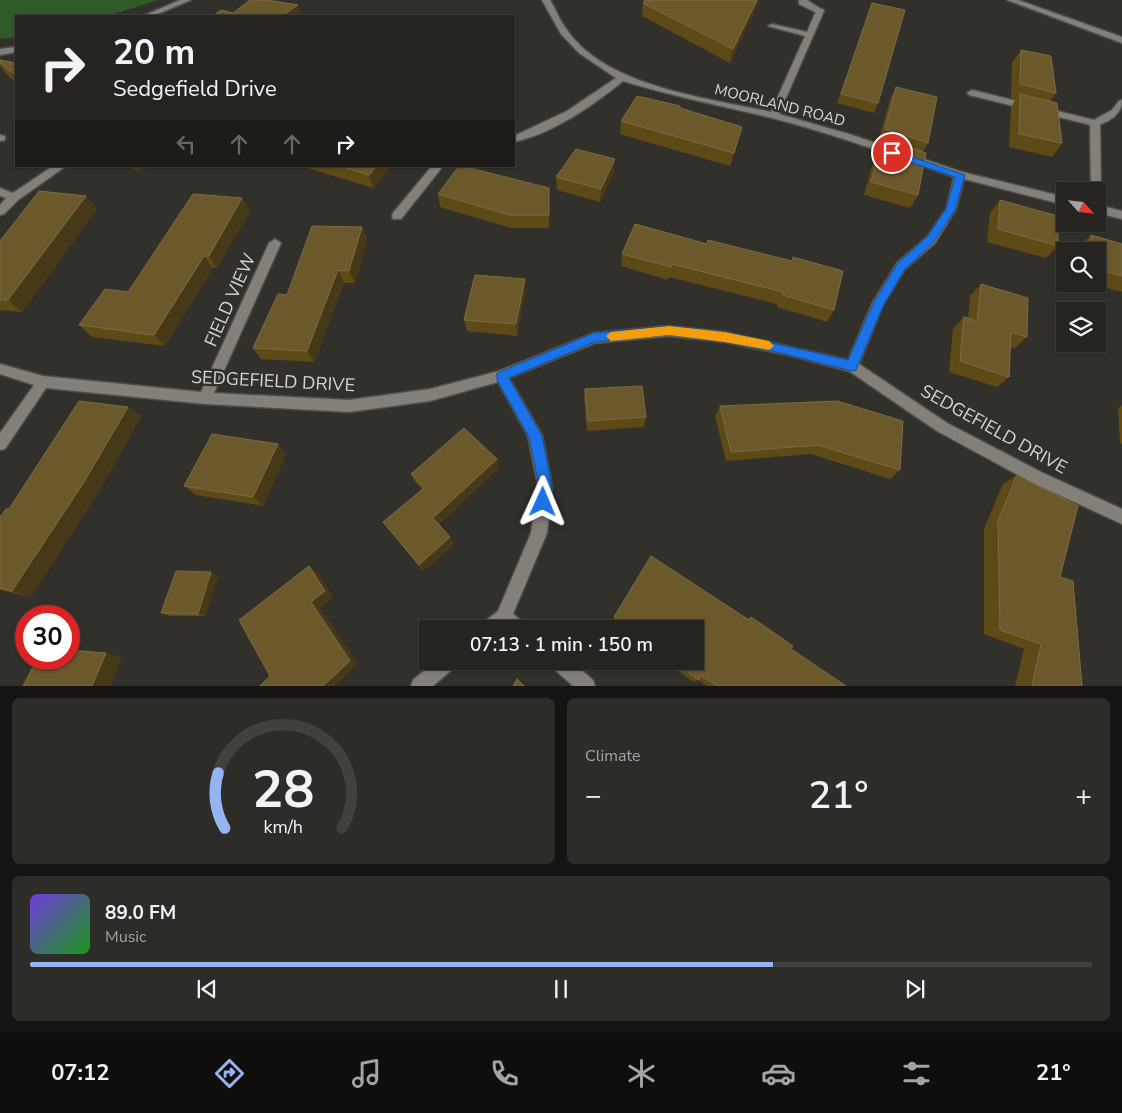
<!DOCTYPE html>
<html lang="en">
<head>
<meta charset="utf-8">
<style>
  :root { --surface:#262420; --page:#2e2c29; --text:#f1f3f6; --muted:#a4a4a5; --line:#42413e; --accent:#95b2f1 }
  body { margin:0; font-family:"Nunito Sans",sans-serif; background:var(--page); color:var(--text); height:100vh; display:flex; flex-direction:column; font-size:19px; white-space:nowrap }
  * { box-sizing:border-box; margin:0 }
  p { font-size:16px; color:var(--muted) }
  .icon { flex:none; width:28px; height:28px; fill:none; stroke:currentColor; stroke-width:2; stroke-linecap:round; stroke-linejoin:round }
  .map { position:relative; height:686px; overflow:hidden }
  .details { display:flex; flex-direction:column; gap:12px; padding:12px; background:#151412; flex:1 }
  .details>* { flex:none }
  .top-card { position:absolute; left:15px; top:15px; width:500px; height:152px; border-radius:0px; box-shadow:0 1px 4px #0004,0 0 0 1px var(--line); background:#262420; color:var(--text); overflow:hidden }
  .needle { width:32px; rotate:117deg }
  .buttons { position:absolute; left:1056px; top:182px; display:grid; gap:10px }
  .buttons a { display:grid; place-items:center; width:50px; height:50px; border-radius:0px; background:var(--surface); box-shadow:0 1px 4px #0004,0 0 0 1px var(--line); font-size:25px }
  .speed { position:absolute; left:15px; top:605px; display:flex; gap:10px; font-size:25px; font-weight:700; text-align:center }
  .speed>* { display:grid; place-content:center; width:65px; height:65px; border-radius:50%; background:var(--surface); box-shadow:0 1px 4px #0004,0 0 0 1px var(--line); line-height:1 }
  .speed .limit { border:8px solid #d22; background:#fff; color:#111 }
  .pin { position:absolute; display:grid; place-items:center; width:42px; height:42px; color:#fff; margin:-21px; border:2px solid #fff; border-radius:50%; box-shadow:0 1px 5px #0007 }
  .me { position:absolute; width:55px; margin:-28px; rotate:1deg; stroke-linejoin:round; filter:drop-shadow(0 0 4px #0008) }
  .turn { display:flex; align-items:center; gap:18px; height:105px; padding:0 15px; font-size:22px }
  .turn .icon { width:65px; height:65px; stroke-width:2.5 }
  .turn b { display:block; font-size:35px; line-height:42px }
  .lanes { display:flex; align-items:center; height:48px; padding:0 15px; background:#0003; justify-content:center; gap:25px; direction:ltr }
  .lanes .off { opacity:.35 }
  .big { font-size:38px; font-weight:600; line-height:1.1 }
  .details .widget { flex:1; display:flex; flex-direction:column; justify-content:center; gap:8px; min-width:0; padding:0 18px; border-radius:8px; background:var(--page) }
  .details .dial { align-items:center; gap:0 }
  .dial svg { height:130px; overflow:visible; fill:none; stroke:var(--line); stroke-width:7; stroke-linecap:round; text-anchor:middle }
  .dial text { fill:var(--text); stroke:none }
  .song { display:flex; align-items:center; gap:15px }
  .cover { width:60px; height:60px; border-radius:8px; background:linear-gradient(135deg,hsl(260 70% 55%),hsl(120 70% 35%)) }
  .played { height:5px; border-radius:2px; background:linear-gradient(90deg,var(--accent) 70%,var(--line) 70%) }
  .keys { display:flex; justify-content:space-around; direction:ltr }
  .heat { display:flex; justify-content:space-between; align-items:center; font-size:28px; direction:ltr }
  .details .tiles { flex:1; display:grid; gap:12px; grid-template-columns:1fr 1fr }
  .widget:last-child { grid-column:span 2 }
  .trip { position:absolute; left:419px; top:620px; width:285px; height:50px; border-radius:0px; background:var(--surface); box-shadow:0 1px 4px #0004,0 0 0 1px var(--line); font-weight:600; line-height:50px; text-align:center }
  .menu { display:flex; height:80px; justify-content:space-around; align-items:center; background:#0f0e0d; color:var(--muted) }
  .menu .icon { width:35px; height:35px }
  .menu .on { color:var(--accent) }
  .menu b { font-size:22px; color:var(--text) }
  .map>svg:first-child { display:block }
  .green { fill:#315a2b }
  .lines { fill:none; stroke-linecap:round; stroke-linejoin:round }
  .service-casing { stroke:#4f4d48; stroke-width:3 }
  .minor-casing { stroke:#4f4d48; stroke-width:3 }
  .tertiary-casing { stroke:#4f4d48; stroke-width:3 }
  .service { fill:#83807a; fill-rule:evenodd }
  .minor { fill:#83807a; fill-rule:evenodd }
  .tertiary { fill:#83807a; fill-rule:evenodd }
  .wall { fill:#5e4a17 }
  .shaded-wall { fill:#473917 }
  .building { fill:#6b582b; stroke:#7c6c45 }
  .route { fill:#1a73e8; stroke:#114b97 }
  .slow { fill:#f59e0b }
  .labels { text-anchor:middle; stroke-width:5; stroke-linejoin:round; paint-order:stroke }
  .far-street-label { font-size:15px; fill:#d7d5d2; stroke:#32302b }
  .street-label { font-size:18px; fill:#d7d5d2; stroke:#32302b }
</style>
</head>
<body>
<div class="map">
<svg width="1122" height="686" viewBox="0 0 1122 686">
  <rect width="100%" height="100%" fill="#32302b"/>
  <path class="green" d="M0,0H158L108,16H16V37L0,39Z"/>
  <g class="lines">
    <g class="service-casing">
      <path id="service" d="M799,0H807L824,11L817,13L799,4Z
        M972,90L1094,120L1112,110L1119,101L1122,100C1122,115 1109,122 1095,126L969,95L967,93Z
        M432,166H443L401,219H393L392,216L393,213Z"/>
    </g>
    <g class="minor-casing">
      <path id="minor" d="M542,0H550C556,10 560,21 567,30C606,87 708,98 771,112L805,36L768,26L772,24L807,32L817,9H823L824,11L779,114L852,135L962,172L1065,197V205L964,179L956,209L935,243L905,269L883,305L859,364L947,423L1043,473L1122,509V524L1033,483L937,431L849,371L788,355L724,342L669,336L595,343L509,378L542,435L552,486L547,533L513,614L524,623L526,629H481L483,623L498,611L531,533L538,486L528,436L498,382L430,401L349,412L205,404L46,388L5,449L0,450V433L34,385L0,374V364L43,376L201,392L269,243L275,239L281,243L214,393L349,400L430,389L499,371L594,333L669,326L724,332L848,360L872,304L897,263L927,237L946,209L954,177C894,156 834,134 772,118C722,106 672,96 623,81C592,106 554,133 514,142V136L567,111L616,78L579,53L561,34Z
        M1095,120L1100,123L1101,191L1098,194V191H1091L1090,123Z
        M0,135L5,136V140L0,141Z
        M53,166H66L18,200L4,214L0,215V205L6,198L0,196V188L13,193Z
        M1098,205L1122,211V219L1098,213Z
        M436,661H457L455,667L433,686H411L413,680Z
        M550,661H571L593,680L595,686H573L552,667Z"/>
    </g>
    <g class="tertiary-casing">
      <path id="tertiary" d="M180,0H191L153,16H143Z
        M1007,0H1018L1122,37V43Z
        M16,47V52L0,55V49Z"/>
    </g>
    <use href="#service" class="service"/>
    <use href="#minor" class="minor"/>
    <use href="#tertiary" class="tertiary"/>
  </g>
  <path class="wall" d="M645,0H760L730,63L642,16L643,3Z
    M872,3L878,103L874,113L837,103Z
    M1021,50L1056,93L1050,101L1062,143L1052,157L1009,147L1011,107L1016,99L1011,98L1012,63Z
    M0,60L16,63V82L8,76L0,66Z
    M896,87L928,143L923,152L918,195L910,208L864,195L876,152L880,143L878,142L890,100Z
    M680,106V108L742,127L730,166L620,134L621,121Z
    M131,166H149L139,172Z
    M301,166H391L373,188Z
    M614,173L600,202L557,190L556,177Z
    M549,188V228H511L440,207L438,194Z
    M1000,200L1058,246L1046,258L987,242L990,213Z
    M97,209L22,312L0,310V241Z
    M250,211L217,268H213L165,346L92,337L79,325Z
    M362,227L367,240L355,283H344L314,362L261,359L253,348L287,295Z
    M1091,235L1122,244V292L1093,284H1098V251H1078V248Z
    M707,244L792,261L793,257L834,310L827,322L777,307V304L669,277L668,280L621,266L622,254Z
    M525,279V292L517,336L467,331L464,320Z
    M981,284L1027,337L1015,348L1011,347L1009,377L997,387L949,372L953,329L964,317L968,318L970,296Z
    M585,389L646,417L644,427L587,431L584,399Z
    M1122,405V444L1120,443L1118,408Z
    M720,406L900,470L890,479L811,454L726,461L715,416Z
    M128,407L141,417L99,491L31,597L0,590V517Z
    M278,444L286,454L263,506L196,495L184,486Z
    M499,468L439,524L450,537L454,545L423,571L383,522L422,489L416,483L411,474Z
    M1017,475L1060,577L1082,686H1015L1024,649L984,634V529L1003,484Z
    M218,576L205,616H169L161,613Z
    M614,617L748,619L751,617L791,649L846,686H707L698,680L693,682L665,661H695V629H622L612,622Z"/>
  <path class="shaded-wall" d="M757,0H760L730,63L733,49Z
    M298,5L301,16H282Z
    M615,159L614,173L600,202L601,189Z
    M135,166H149L139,172Z
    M376,166H391L373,188L369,175Z
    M86,196L97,209L22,312L8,300Z
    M242,198L250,211L217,268L209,256Z
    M362,227L367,240L355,283L349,271Z
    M204,256L213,268L165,346L154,335Z
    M338,270L344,283L314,362L307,351Z
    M525,279V292L517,336L516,324Z
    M128,407L141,417L99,491L31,597L12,591Z
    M278,444L286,454L263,506L253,497Z
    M497,459L499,468L437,525L433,518Z
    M450,537L454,545L423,571L419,565Z
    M309,566L318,573L333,597L320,608L358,664L335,686H323L311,602Z
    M211,572L218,576L205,616L198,614Z
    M106,653L122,657L111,686H92Z"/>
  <path class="building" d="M250,0H267L298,5L282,16H213L221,10L233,13Z
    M645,0H757L733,49L643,3Z
    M872,3L905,10L878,103L841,94Z
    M1021,50L1051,56L1056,93L1020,84Z
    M0,60L16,63V75L0,63Z
    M896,87L937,97L928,143L885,129Z
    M1020,94L1057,103L1062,143L1019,134Z
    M637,96L680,106V108L742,127L734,153L621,121Z
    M883,138L926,153L918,195L871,182Z
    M576,149L615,159L601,189L556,177Z
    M340,166H376L369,175Z
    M459,166H462L549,188V215H510L438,194Z
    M39,191L86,196L8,300H0V241Z
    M193,194L242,198L209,256H204L154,335L79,325L105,289L128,292Z
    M1000,200L1058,216V246L998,229Z
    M635,224L707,244L708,240L792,261L793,257L843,271L834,310L783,295V292L672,264L671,267L622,254Z
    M312,226L362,227L349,271L338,270L307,351L253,348L278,294L287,295Z
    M1091,235L1122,244V276L1098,269V251H1091Z
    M475,275L525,279L516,324L464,320Z
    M981,284L1028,298L1027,337L1011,332L1009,377L960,361L964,317L977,321Z
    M642,386L646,417L588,421L585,389Z
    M79,401L128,407L84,482L12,591L0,588V517L6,509H9Z
    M837,401L903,421L900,470L818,445L731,452L720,406Z
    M464,428L497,459L433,518L450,537L419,565L383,522L424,488L411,474Z
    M212,434L278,444L253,497L184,486Z
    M1017,475L1078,506L1060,577L1073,581L1082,686H1032L1041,644L1000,630L998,521Z
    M651,556L749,620L751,617L793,646L791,649L846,686H717L700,675L698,680L674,661H695V629H630L614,617Z
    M309,566L325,591L311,602L350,661L323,686H260L270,676L239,620Z
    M176,571L211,572L198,614L161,613Z
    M69,650L106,653L92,686H23L37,659H69Z
    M517,679L524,686H513Z"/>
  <path class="route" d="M892,150L965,175L955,210L934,242L905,269L883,306L856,370L852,371L772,351L724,342L669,335L595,342L509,378L542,436L552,486L548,507L543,508L539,507L537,502L539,486L529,437L497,380V373L594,333L669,326L724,332L848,360L873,304L897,264L927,237L946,209L955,177L888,155V151Z"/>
  <path class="slow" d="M669,326L724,332L769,341L774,346L769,350L724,342L669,335L611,341L606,336L611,332Z"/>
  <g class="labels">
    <g class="far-street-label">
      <text transform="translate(780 105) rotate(14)" y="5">MOORLAND ROAD</text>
    </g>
    <g class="street-label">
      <text transform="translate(230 300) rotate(-66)" y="6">FIELD VIEW</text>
      <text transform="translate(273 381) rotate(3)" y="6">SEDGEFIELD DRIVE</text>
      <text transform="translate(994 429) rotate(29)" y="6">SEDGEFIELD DRIVE</text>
    </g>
  </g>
</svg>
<div class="buttons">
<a><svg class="needle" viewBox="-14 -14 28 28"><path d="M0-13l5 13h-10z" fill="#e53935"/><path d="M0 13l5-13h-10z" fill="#a4a4a5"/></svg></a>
<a><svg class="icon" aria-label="search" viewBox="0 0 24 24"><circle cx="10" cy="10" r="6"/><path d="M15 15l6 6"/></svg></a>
<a><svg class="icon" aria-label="layers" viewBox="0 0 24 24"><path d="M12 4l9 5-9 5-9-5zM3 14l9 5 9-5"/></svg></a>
</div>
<div class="speed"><div class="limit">30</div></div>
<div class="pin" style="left:892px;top:153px;background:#d93025"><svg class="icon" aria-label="arrive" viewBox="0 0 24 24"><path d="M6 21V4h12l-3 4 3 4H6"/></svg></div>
<svg class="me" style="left:543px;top:502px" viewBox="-20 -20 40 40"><path d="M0-17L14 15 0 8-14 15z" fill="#1a73e8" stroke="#fff" stroke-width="4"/></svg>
<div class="trip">07:13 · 1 min · 150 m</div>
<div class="top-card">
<div class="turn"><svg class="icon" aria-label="right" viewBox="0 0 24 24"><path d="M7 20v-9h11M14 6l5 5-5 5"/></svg><div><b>20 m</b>Sedgefield Drive</div></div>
<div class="lanes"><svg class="icon off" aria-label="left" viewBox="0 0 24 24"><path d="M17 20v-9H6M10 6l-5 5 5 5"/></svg><svg class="icon off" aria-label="ahead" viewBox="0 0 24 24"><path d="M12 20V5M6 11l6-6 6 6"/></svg><svg class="icon off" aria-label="ahead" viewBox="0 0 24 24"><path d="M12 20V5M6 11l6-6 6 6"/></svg><svg class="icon" aria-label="right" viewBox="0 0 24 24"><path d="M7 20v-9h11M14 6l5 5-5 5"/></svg></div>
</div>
</div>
<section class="details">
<div class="tiles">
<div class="widget dial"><svg viewBox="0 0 100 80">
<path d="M14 69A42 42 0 1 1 86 69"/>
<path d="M14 69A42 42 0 0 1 10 35" stroke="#95b2f1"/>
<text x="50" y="56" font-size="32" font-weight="700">28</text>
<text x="50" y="72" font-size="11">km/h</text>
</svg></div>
<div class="widget"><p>Climate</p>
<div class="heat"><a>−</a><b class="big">21°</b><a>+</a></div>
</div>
<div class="widget">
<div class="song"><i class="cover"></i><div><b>89.0 FM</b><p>Music</p></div></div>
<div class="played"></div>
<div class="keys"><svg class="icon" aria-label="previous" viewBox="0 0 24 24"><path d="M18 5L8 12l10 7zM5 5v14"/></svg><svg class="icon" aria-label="pause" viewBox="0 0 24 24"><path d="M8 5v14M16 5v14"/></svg><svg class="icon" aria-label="next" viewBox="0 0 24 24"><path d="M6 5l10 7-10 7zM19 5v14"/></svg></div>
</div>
</div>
</section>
<nav class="menu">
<b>07:12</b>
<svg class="icon on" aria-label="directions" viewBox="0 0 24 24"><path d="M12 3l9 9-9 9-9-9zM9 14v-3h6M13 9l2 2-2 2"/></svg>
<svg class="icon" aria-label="music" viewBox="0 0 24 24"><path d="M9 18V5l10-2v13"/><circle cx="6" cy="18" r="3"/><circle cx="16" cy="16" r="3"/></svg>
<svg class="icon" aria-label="phone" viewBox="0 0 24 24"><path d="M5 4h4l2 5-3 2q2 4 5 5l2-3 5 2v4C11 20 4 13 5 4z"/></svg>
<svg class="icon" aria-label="climate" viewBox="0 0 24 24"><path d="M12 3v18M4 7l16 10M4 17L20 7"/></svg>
<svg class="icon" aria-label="car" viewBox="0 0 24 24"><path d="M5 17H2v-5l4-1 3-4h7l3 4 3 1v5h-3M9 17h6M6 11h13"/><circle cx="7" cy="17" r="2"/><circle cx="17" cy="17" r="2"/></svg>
<svg class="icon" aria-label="filters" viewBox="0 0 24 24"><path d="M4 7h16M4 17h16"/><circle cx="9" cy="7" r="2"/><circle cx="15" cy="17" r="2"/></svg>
<b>21°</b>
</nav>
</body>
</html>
